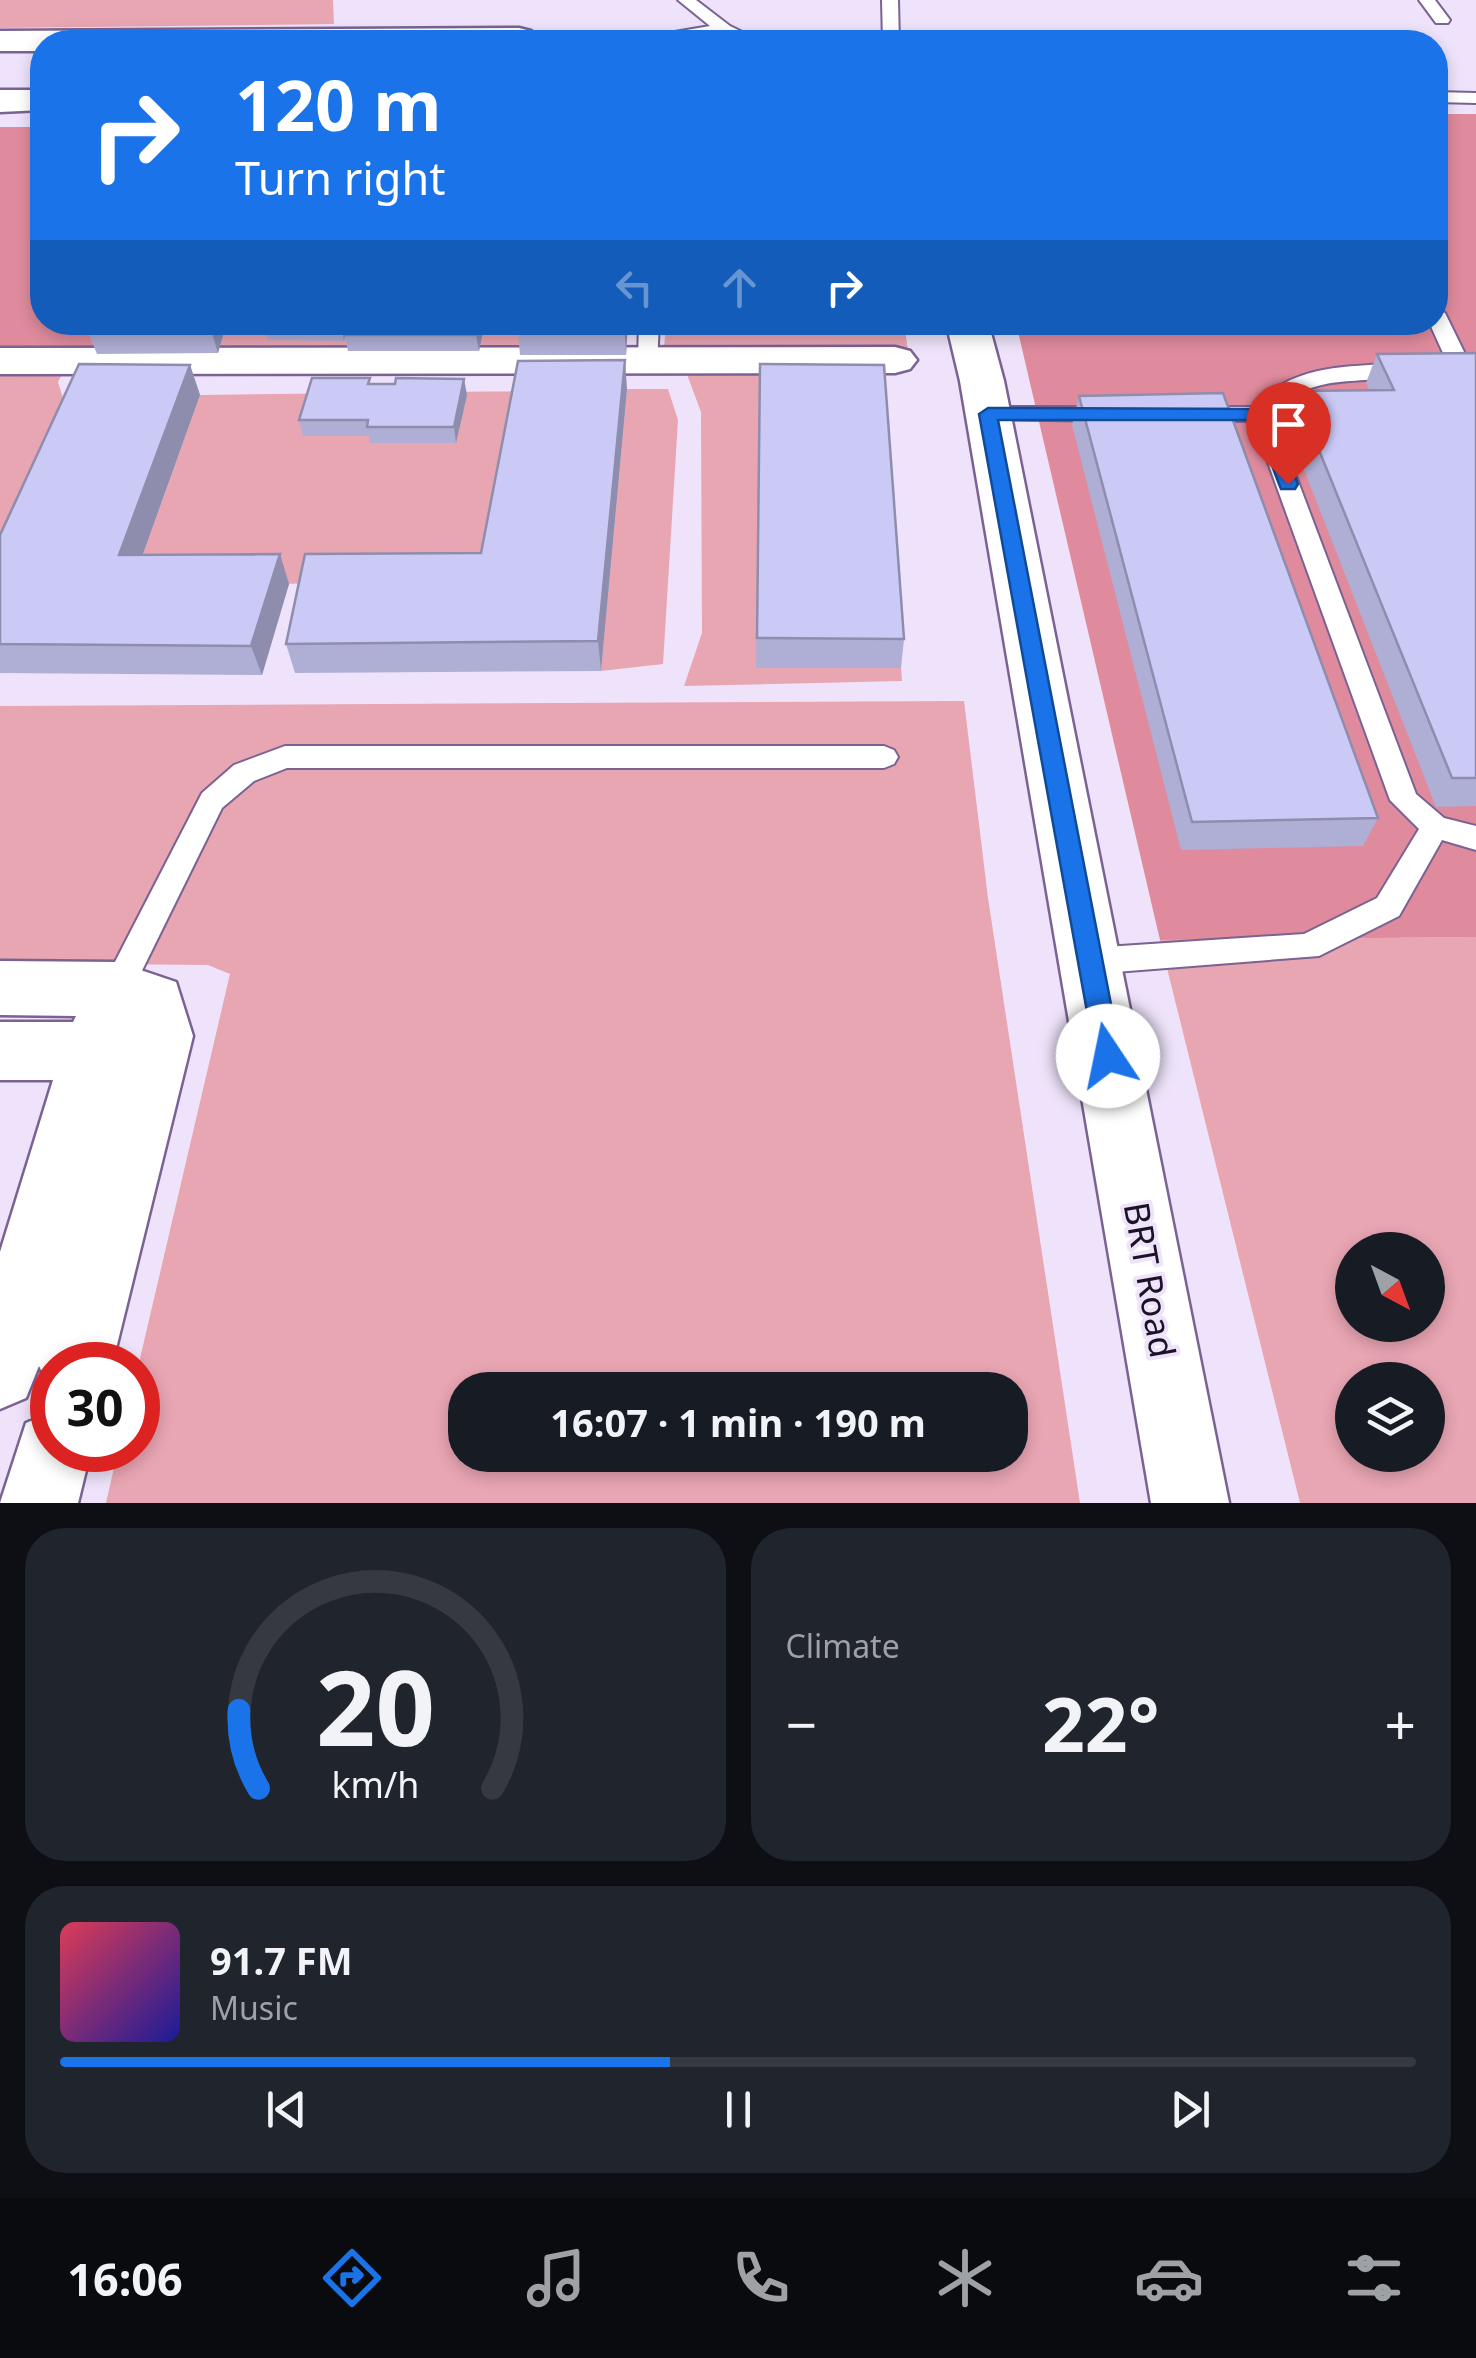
<!DOCTYPE html>
<html lang="en">
<head>
<meta charset="utf-8">
<style>
  :root { --surface:#171b24; --page:#20242c; --text:#f1f3f6; --muted:#9ea1a6; --line:#363941; --accent:#1a73e8 }
  body { margin:0; font-family:"Noto Sans",sans-serif; background:var(--page); color:var(--text); height:100vh; display:flex; flex-direction:column; font-size:38px; white-space:nowrap }
  * { box-sizing:border-box; margin:0 }
  p { font-size:32px; color:var(--muted) }
  .icon { flex:none; width:55px; height:55px; fill:none; stroke:currentColor; stroke-width:2; stroke-linecap:round; stroke-linejoin:round }
  .map { position:relative; height:1503px; overflow:hidden }
  .sheet { display:flex; flex-direction:column; gap:25px; padding:25px; background:#0d0f14; flex:1 }
  .sheet>* { flex:none }
  .hud { position:absolute; left:30px; top:30px; width:1418px; height:305px; border-radius:40px; box-shadow:0 5px 15px #0003; background:#1a73e8; color:#fff; overflow:hidden }
  .needle { width:65px; rotate:139deg }
  .tools { position:absolute; left:1335px; top:1232px; display:grid; gap:20px }
  .tools a { display:grid; place-items:center; width:110px; height:110px; border-radius:50%; background:var(--surface); box-shadow:0 5px 15px #0003; font-size:50px }
  .speed { position:absolute; left:30px; top:1342px; display:flex; gap:20px; font-size:50px; font-weight:700; text-align:center }
  .speed>* { display:grid; place-content:center; width:130px; height:130px; border-radius:50%; background:var(--surface); box-shadow:0 5px 15px #0003; line-height:1 }
  .speed .limit { border:15px solid #d22; background:#fff; color:#111 }
  .pin { position:absolute; display:grid; place-items:center; width:85px; height:85px; color:#fff; margin:-102px -42px; border-radius:50% 50% 50% 0; rotate:-45deg; box-shadow:0 0 10px #0007 }
  .pin .icon { rotate:45deg }
  .me { position:absolute; width:110px; margin:-55px; rotate:349deg; stroke-linejoin:round; filter:drop-shadow(0 0 8px #0008) }
  .turn { display:flex; align-items:center; gap:35px; height:210px; padding:0 40px; font-size:45px }
  .turn .icon { width:130px; height:130px; stroke-width:2.5 }
  .turn b { display:block; font-size:70px; line-height:85px }
  .lanes { display:flex; align-items:center; height:95px; padding:0 40px; background:#0003; justify-content:center; gap:50px; direction:ltr }
  .lanes .off { opacity:.35 }
  .big { font-size:75px; font-weight:700; line-height:1.1 }
  .sheet .card { flex:1; display:flex; flex-direction:column; justify-content:center; gap:15px; min-width:0; padding:0 35px; border-radius:40px; background:var(--page) }
  .sheet .dial { align-items:center; gap:0 }
  .dial svg { height:260px; overflow:visible; fill:none; stroke:var(--line); stroke-width:7; stroke-linecap:round; text-anchor:middle }
  .dial text { fill:var(--text); stroke:none }
  .song { display:flex; align-items:center; gap:30px }
  .cover { width:120px; height:120px; border-radius:15px; background:linear-gradient(135deg,hsl(350 70% 55%),hsl(240 70% 35%)) }
  .played { height:10px; border-radius:5px; background:linear-gradient(90deg,var(--accent) 45%,var(--line) 45%) }
  .keys { display:flex; justify-content:space-around; direction:ltr }
  .heat { display:flex; justify-content:space-between; align-items:center; font-size:55px; direction:ltr }
  .sheet .tiles { flex:1; display:grid; gap:25px; grid-template-columns:1fr 1fr }
  .card:last-child { grid-column:span 2 }
  .trip { position:absolute; left:448px; top:1372px; width:580px; height:100px; border-radius:40px; background:var(--surface); box-shadow:0 5px 15px #0003; font-weight:700; line-height:100px; text-align:center }
  .dock { display:flex; height:160px; justify-content:space-around; align-items:center; background:#090b0e; color:var(--muted) }
  .dock .icon { width:70px; height:70px }
  .dock .on { color:var(--accent) }
  .dock b { font-size:45px; color:var(--text) }
  .map>svg:first-child { display:block }
  .green { fill:#e8a5b2; fill-rule:evenodd }
  .forest { fill:#df8b9d }
  .lines { fill:none; stroke-linecap:round; stroke-linejoin:round }
  .service-casing { stroke:#7a6293; stroke-width:4 }
  .minor-casing { stroke:#7a6293; stroke-width:5 }
  .service { fill:#fff; fill-rule:evenodd }
  .minor { fill:#fff; fill-rule:evenodd }
  .wall { fill:#afaed4 }
  .shaded-wall { fill:#8e8dad }
  .building { fill:#cbcaf7; stroke:#8e8dad; stroke-width:2.5 }
  .route { fill:#1a73e8; stroke:#114b97; stroke-width:2.5 }
  .labels { text-anchor:middle; stroke-width:8; stroke-linejoin:round; paint-order:stroke }
  .near-street-label { font-size:35px; fill:#1c1226; stroke:#eee3fa }
</style>
</head>
<body>
<div class="map">
<svg width="1476" height="1503" viewBox="0 0 1476 1503">
  <rect width="100%" height="100%" fill="#eee3fa"/>
  <path class="green" d="M0,0H333L334,24L0,28Z
    M904,322L908,351L664,349L666,323Z
    M227,323H524L520,355L218,353Z
    M685,369L880,372L902,681L684,686L702,633L701,412Z
    M63,372L58,382L66,408L0,533V374Z
    M627,389H668L678,420L663,664L601,671Z
    M522,391L486,582L132,585L200,395Z
    M964,701L988,898L1080,1503H106L118,1450H138V1367L230,974L208,965L0,963V706ZM465,1390H1010V1455H465Z
    M1476,937V1503H1300L1160,940ZM1352,1250H1428V1325H1352ZM1352,1380H1428V1455H1352Z"/>
  <path class="forest" d="M1435,114H1476V937L1160,940L1016,323L1435,322Z
    M0,127H42V322L109,323L97,354H0Z"/>
  <g class="lines">
    <g class="service-casing">
      <path id="service" d="M678,0H696L730,26L763,42H742L722,34L637,42L645,37L710,26Z
        M882,0H898L899,42H883Z
        M1419,0H1435L1450,20L1448,23H1436Z
        M1435,92L1476,93V103L1435,102Z
        M1435,307L1445,313L1467,358L1476,359V371L1451,369L1448,364L1429,322H1435Z
        M639,322H659L657,365H641L638,360Z
        M1403,363L1411,365V375C1362,386 1309,370 1273,415L1416,794L1444,818L1476,826V850L1442,840L1399,916L1319,956L1090,974L1079,970L1075,961L1079,952L1090,948L1304,934L1377,898L1419,829L1390,800L1253,421H1194L1183,414L1194,407H1256C1291,363 1351,367 1403,363Z
        M988,407H1111L1122,414L1111,421L980,419L977,414Z
        M285,746H884L894,750L898,757L894,764L884,768H287L254,781L222,808L128,999L117,1002L106,999L101,989L202,793L234,765Z"/>
    </g>
    <g class="minor-casing">
      <path id="minor" d="M519,28L531,31L534,42H42V51H0V31Z
        M0,90H42V110L0,112Z
        M946,322H988L1004,381L1229,1503H1151L960,381Z
        M895,347L910,351L917,360L910,369L895,373L0,374V348Z
        M0,961L117,962L176,982L193,1036L112,1365H52V1393L39,1366L26,1398L0,1409V1252L53,1080H0V1022H73L76,1016L0,1015Z
        M52,1412V1450H91L78,1503H0L26,1423Z"/>
    </g>
    <use href="#service" class="service"/>
    <use href="#minor" class="minor"/>
  </g>
  <path class="wall" d="M86,322H227L218,353L97,354L85,325Z
    M485,322L479,351H348L345,337L344,341L268,340L264,324Z
    M517,322H628L626,355H520Z
    M1476,353V806L1436,807L1285,421L1295,391L1369,390L1366,383L1377,354Z
    M760,364L904,639L901,668H756Z
    M190,365L200,395L142,555L289,584L262,675L0,673V535Z
    M371,384L467,395L456,443H370L369,436H303L299,420Z
    M627,389L601,671L295,673L286,644L481,553Z
    M1079,396L1378,818L1363,846L1181,850L1072,425Z"/>
  <path class="shaded-wall" d="M209,322H227L218,353L209,324Z
    M341,322H350L345,335L344,341Z
    M479,322H485L479,351L476,335Z
    M624,322H628L626,355Z
    M625,360L627,389L601,671L598,641Z
    M190,365L200,395L132,585L119,555Z
    M464,379L467,395L456,443L454,427Z
    M280,554L289,584L262,675L251,646Z"/>
  <path class="building" d="M86,322H209V324L85,325Z
    M265,322H341V325L264,324Z
    M348,322H479L476,335H345Z
    M517,322H624V325H516Z
    M1476,353V778H1452L1295,391L1394,390L1377,354Z
    M625,360L598,641L286,644L305,554L481,553L518,361Z
    M79,364L190,365L119,555L280,554L251,646L0,644V535Z
    M760,364L884,365L904,639L757,638Z
    M312,378H370L368,384H395L396,378L464,379L454,427H367L368,420H299Z
    M1223,393L1378,818L1192,822L1079,396Z"/>
  <path class="route" d="M1262,409L1272,414L1298,484L1295,489H1281L1279,484L1255,420H998L1121,1056L1117,1065L1108,1068L1099,1065L1095,1056L979,414L988,408Z"/>
  <g class="labels">
    <g class="near-street-label">
      <text transform="translate(1149 1280) rotate(80)" y="12">BRT Road</text>
    </g>
  </g>
</svg>
<div class="tools">
<a><svg class="needle" viewBox="-14 -14 28 28"><path d="M0-13l5 13h-10z" fill="#e53935"/><path d="M0 13l5-13h-10z" fill="#9ea1a6"/></svg></a>
<a><svg class="icon" aria-label="layers" viewBox="0 0 24 24"><path d="M12 4l9 5-9 5-9-5zM3 14l9 5 9-5"/></svg></a>
</div>
<div class="speed"><div class="limit">30</div></div>
<div class="pin" style="left:1288px;top:484px;background:#d93025"><svg class="icon" aria-label="arrive" viewBox="0 0 24 24"><path d="M6 21V4h12l-3 4 3 4H6"/></svg></div>
<svg class="me" style="left:1108px;top:1056px" viewBox="-20 -20 40 40"><circle r="19" fill="#fff"/><path d="M0-13L10 11 0 6-10 11z" fill="#1a73e8"/></svg>
<div class="trip">16:07 · 1 min · 190 m</div>
<div class="hud">
<div class="turn"><svg class="icon" aria-label="right" viewBox="0 0 24 24"><path d="M7 20v-9h11M14 6l5 5-5 5"/></svg><div><b>120 m</b>Turn right</div></div>
<div class="lanes"><svg class="icon off" aria-label="left" viewBox="0 0 24 24"><path d="M17 20v-9H6M10 6l-5 5 5 5"/></svg><svg class="icon off" aria-label="ahead" viewBox="0 0 24 24"><path d="M12 20V5M6 11l6-6 6 6"/></svg><svg class="icon" aria-label="right" viewBox="0 0 24 24"><path d="M7 20v-9h11M14 6l5 5-5 5"/></svg></div>
</div>
</div>
<section class="sheet">
<div class="tiles">
<div class="card dial"><svg viewBox="0 0 100 80">
<path d="M14 69A42 42 0 1 1 86 69"/>
<path d="M14 69A42 42 0 0 1 8 45" stroke="#1a73e8"/>
<text x="50" y="56" font-size="32" font-weight="700">20</text>
<text x="50" y="72" font-size="11">km/h</text>
</svg></div>
<div class="card"><p>Climate</p>
<div class="heat"><a>−</a><b class="big">22°</b><a>+</a></div>
</div>
<div class="card">
<div class="song"><i class="cover"></i><div><b>91.7 FM</b><p>Music</p></div></div>
<div class="played"></div>
<div class="keys"><svg class="icon" aria-label="previous" viewBox="0 0 24 24"><path d="M18 5L8 12l10 7zM5 5v14"/></svg><svg class="icon" aria-label="pause" viewBox="0 0 24 24"><path d="M8 5v14M16 5v14"/></svg><svg class="icon" aria-label="next" viewBox="0 0 24 24"><path d="M6 5l10 7-10 7zM19 5v14"/></svg></div>
</div>
</div>
</section>
<nav class="dock">
<b>16:06</b>
<svg class="icon on" aria-label="directions" viewBox="0 0 24 24"><path d="M12 3l9 9-9 9-9-9zM9 14v-3h6M13 9l2 2-2 2"/></svg>
<svg class="icon" aria-label="music" viewBox="0 0 24 24"><path d="M9 18V5l10-2v13"/><circle cx="6" cy="18" r="3"/><circle cx="16" cy="16" r="3"/></svg>
<svg class="icon" aria-label="phone" viewBox="0 0 24 24"><path d="M5 4h4l2 5-3 2q2 4 5 5l2-3 5 2v4C11 20 4 13 5 4z"/></svg>
<svg class="icon" aria-label="climate" viewBox="0 0 24 24"><path d="M12 3v18M4 7l16 10M4 17L20 7"/></svg>
<svg class="icon" aria-label="car" viewBox="0 0 24 24"><path d="M5 17H2v-5l4-1 3-4h7l3 4 3 1v5h-3M9 17h6M6 11h13"/><circle cx="7" cy="17" r="2"/><circle cx="17" cy="17" r="2"/></svg>
<svg class="icon" aria-label="filters" viewBox="0 0 24 24"><path d="M4 7h16M4 17h16"/><circle cx="9" cy="7" r="2"/><circle cx="15" cy="17" r="2"/></svg>
</nav>
</body>
</html>
